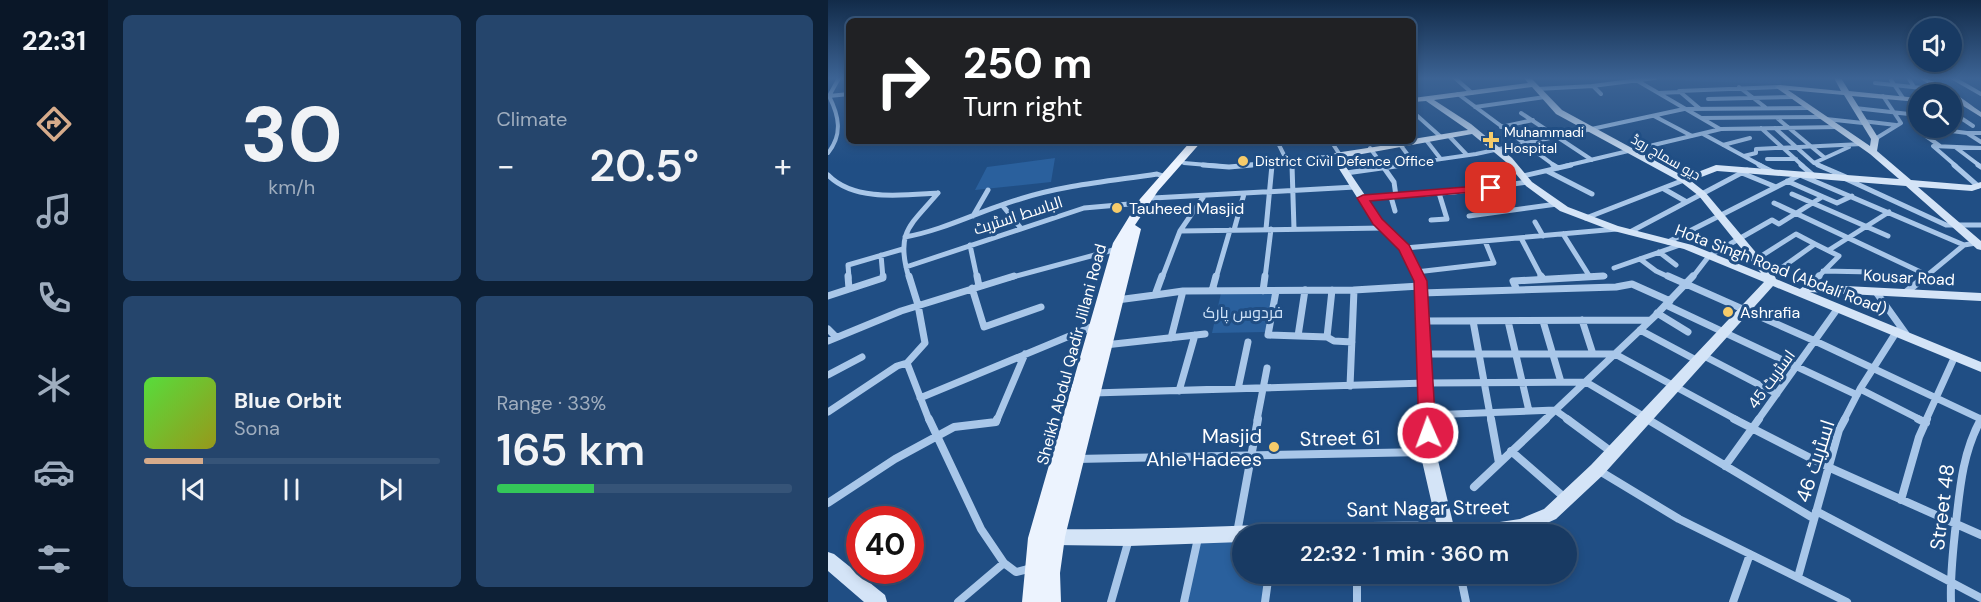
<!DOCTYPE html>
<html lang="en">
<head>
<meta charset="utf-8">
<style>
  :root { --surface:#183a63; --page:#25456c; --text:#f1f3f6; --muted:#9fadbe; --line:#365478; --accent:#d6ab8b }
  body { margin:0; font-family:"DM Sans",Cairo,sans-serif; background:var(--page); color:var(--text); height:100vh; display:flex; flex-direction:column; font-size:22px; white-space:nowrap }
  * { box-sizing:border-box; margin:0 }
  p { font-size:20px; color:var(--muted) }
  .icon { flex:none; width:33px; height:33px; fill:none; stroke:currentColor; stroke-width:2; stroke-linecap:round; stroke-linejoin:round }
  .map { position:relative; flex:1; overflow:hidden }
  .panel { display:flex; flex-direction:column; gap:15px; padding:15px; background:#0d2036; width:720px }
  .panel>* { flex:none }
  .top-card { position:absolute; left:18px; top:18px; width:570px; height:126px; border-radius:9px; box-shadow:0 3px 9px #0003,0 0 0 2px var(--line); background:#202124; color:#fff; overflow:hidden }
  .controls { position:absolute; left:1080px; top:18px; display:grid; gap:12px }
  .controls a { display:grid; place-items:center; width:54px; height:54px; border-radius:50%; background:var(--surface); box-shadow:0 3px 9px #0003,0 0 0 2px var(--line); font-size:30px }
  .speed { position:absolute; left:18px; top:506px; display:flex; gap:12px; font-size:30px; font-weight:700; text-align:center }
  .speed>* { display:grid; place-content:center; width:78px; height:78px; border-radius:50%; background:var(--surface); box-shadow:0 3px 9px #0003,0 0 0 2px var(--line); line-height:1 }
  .speed .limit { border:9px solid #d22; background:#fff; color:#111 }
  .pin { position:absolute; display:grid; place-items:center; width:51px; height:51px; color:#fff; margin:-26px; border-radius:12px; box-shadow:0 3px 9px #0006 }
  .me { position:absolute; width:66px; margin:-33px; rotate:358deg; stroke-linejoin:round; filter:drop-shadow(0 0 4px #0008) }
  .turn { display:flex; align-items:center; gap:21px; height:126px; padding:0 18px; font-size:27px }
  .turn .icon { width:78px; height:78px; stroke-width:2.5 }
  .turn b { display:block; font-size:42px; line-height:51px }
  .big { font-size:45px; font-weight:600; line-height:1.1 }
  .panel .card { flex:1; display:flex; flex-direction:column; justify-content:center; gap:9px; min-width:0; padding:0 21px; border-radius:9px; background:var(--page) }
  .panel .dial { align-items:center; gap:0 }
  .dial b { font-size:78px; line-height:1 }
  .song { display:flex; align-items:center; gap:18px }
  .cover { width:72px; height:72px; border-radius:9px; background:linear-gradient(135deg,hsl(110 70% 55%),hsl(60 70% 35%)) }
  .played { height:6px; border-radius:3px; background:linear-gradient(90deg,var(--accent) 20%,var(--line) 20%) }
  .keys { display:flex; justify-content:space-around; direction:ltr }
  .heat { display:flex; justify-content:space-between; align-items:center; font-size:33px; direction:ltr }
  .charge { height:9px; border-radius:4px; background:linear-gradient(90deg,#34c759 33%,var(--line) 0) }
  .panel .tiles { flex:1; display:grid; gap:15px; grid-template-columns:repeat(2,1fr) }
  .trip { position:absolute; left:404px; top:524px; width:345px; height:60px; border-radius:30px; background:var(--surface); box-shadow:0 3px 9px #0003,0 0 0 2px var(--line); font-weight:600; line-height:60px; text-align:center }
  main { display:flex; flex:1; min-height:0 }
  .menu { display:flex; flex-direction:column; width:108px; justify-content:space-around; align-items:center; background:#0a1728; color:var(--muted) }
  .menu .icon { width:42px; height:42px }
  .menu .active { color:var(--accent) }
  .menu b { font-size:27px; color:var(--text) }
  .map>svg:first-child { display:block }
  .green { fill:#2a609d }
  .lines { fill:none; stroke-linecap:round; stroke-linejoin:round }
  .street-far3 { stroke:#a9c7e9; stroke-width:4 }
  .street-far2 { stroke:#a9c7e9; stroke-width:5 }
  .street-far1 { stroke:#a9c7e9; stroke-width:7 }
  .street { stroke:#a9c7e9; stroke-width:8 }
  .secondary { fill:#d4e4f7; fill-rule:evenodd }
  .primary { fill:#ecf3fe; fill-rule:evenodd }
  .route { fill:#e11d48; stroke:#92132f; stroke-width:1.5 }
  .poi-dot { fill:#f6cb6a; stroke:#204e84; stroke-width:2 }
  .labels { text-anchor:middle; stroke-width:6; stroke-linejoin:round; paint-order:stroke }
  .far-poi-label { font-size:14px; fill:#fff; stroke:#204e84; text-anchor:start }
  .far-street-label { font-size:14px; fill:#fff; stroke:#204e84 }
  .poi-label { font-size:16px; fill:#fff; stroke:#204e84; text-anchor:start }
  .street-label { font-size:16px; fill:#fff; stroke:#204e84 }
  .park-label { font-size:16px; fill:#cde1f7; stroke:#204e84 }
  .near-poi-label { font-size:20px; fill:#fff; stroke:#204e84; text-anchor:end }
  .near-street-label { font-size:20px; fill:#fff; stroke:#204e84 }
</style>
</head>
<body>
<main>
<nav class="menu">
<b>22:31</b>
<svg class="icon active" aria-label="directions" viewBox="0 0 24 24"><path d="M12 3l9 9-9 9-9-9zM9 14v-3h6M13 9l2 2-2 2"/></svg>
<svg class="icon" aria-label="music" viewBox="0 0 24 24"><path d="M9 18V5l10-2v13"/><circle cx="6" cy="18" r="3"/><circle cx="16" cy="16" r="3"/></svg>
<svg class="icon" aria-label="phone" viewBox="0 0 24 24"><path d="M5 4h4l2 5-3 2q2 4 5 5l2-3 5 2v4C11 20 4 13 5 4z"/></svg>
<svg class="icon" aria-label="climate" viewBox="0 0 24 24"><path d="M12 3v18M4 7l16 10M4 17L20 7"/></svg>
<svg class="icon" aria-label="car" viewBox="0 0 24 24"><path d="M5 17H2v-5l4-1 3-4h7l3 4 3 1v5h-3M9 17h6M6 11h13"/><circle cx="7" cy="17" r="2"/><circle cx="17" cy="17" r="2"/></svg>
<svg class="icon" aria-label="filters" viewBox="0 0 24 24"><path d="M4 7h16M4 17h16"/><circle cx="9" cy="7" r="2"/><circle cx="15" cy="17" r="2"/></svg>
</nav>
<section class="panel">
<div class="tiles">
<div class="card dial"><b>30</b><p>km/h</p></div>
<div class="card"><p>Climate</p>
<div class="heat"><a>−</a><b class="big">20.5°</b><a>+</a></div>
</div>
<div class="card">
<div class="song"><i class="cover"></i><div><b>Blue Orbit</b><p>Sona</p></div></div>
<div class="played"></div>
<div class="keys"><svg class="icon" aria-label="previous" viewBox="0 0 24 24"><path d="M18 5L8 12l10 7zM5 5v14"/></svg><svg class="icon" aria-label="pause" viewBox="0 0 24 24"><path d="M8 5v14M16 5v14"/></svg><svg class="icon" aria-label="next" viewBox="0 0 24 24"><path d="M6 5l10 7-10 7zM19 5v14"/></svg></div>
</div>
<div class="card"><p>Range · 33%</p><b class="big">165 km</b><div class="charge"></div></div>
</div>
</section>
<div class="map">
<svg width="1153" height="602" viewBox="0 0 1153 602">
  <rect width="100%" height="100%" fill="#204e84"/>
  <path class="green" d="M857,78H952L953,84L858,81Z
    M227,158L223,182L147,190L159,167Z
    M445,292L437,332L384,333L393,293Z
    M445,533L414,534V573H441L437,602H356L371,536Z"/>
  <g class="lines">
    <path class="street-far3" d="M627,78L644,93
      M1125,78L1153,94
      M1081,79L1086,87
      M808,80L892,129
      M1063,80L1075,98
      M1047,83L1113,90
      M764,86L827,78
      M911,87L937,107
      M709,89L765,86L773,94
      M851,91L951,87
      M851,91L871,108
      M830,93L853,92
      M630,94L727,166
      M1,96L11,78
      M880,99L966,97
      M647,107L717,97
      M1027,108L1090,115
      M585,112L613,137
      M693,113L764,160
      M826,116L864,136
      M1124,116H1130L1145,126
      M873,118L994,117
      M949,118L997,158
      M998,119L1035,123
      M1034,121L1068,125
      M673,127L705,120
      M933,128L975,166
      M947,128L986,163L993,166
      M1100,128L1139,133
      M1153,133H1139L1153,142
      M875,134L934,166
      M621,136L639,155
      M1098,136L1112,146
      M1047,139L1073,123L1055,96
      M598,140L612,158
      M449,141L459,161
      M503,141L512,155
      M571,143L585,162
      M895,145L922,138
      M1127,147L1152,166
      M542,148L555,166
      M0,153C15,134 11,116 1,96L21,94
      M916,156L928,153V149L1034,144
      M939,159H968
      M464,160V166
      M356,163L391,166
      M986,163L1021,147
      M409,166L507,156
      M444,166V162
      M565,166L648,154L856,109L981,108
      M737,166L893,129L1010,127
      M1128,166L1105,146L1153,148"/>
    <path class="street-far2" d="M375,165L401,167L424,165
      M464,165L466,229
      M554,165L566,182L568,196
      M725,165L730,168
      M931,165L945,172
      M973,165L986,176
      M990,165L1018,177
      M1126,165L1150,186
      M1150,165L1153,167
      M719,171L764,194
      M518,173L575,165
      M914,173L948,187
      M0,175C26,202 76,195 110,193
      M695,176L743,165
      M1016,178L1118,225H1153
      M959,181L1009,203L1024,196
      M836,189L857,201
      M964,194L1060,236
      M563,197L567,211
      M325,198L527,187
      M535,198L626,192L700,182
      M946,203L1099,275
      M174,205L192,227
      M145,216L160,190
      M641,216L729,204
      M758,218L856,180
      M603,220L619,219L611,193
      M707,222L715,236
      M438,229L444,165
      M406,230L416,194
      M352,231L556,228
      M802,232L919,170
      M735,234L762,277
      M77,237C117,230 153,210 192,199C236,185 283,181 329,174L335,176
      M693,238L714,278
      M840,242L972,175L1136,245
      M142,245L149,278
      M577,248L789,229
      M1001,250L1061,212
      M831,252L848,265
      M53,255L55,278
      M812,259L828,271L843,278
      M927,260L968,234L987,244
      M78,267L256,208L313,203
      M786,268L852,245
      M995,271L1045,272
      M588,272L666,263L657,241
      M942,276L987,244L1011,256L989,278
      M21,278L20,265L75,249
      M81,278C67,232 82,226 110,193
      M181,278L289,249
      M334,278L352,231L376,196
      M388,278L402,230
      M437,278L443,229
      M747,278L777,276
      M864,278L881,256L944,220L951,224L994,197
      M1096,278L1136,245L1148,243"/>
    <path class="street-far1" d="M20,276L21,289
      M81,276L90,305L97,343L79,363L101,420
      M149,276L151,286
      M334,276L327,295L355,291L526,290
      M713,276L715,279
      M840,276L987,341L1153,419
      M144,288L156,327L213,307
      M979,288L991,276
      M504,290L499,337L506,341L524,342
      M689,290L685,281L775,276
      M384,291L388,276
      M435,291L437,276
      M448,291L440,335L499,337
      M1048,292L1078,334
      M593,293L788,287L804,284L842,301
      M1077,293L1098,276
      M0,296L55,278V276
      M289,300L327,295
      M838,305L1029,395
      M829,313L860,332
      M754,320L765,354
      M595,321L822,320
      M645,321L663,420
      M680,321L701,411
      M715,321L733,382
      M0,329L8,337
      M812,330L870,361
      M470,336L477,290
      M343,338L355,291
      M0,341L73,311L186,276
      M277,345L377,334
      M597,354H787L909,420
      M876,356L949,394
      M0,375L34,357
      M522,386L526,290L592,286
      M410,389L420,342
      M1032,389L1093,420
      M351,391L367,335
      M265,393L598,383L758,382L822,420
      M92,398L268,325
      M0,412L69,366L79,363
      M599,415L727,410L741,420
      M169,420L197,354
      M429,420L439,368
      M717,420L827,316L865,276
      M930,420L1010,308
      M1016,420L1032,389L1069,331
      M1098,420L1127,356"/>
    <path class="street" d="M101,419L153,529L176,563L188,572L204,568
      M663,419L671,463
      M739,419L785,453
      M819,419L985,518
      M906,419L1000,467L1153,535
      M1090,419L1098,423
      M683,451L737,498
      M248,459L598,452
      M897,466L931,419
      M770,470L851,519L1019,602
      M646,487L718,419
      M1073,500L1091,437L1099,419
      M0,503L67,459L126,427L168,422L169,419
      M988,511L1153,598
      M409,533L430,419
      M529,573V602
      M632,573L638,602
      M970,577L1011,430L1017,419
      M130,602L176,563
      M283,602L301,539
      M356,602L370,538
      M437,602L441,573
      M905,602L922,554
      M1123,602C1122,575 1125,549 1128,523C1132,486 1135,452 1153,419"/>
    <path class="secondary" d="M696,78H703L734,110L857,177L888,165L1071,179L1042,154L947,87L952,85L1013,91L1006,78H1013L1021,91L1090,98V102L1024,96L1051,139L1049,151L1083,180L1143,185L1153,182V188L1144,191L1090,187L1153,241V250L1149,249L1078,186L889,171L863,181L877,192L946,274L948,279L972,289L979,284L1153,293V301L982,292L1153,362V372L945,286L775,475L728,519L695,534H414V542L301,546L226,545L220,543L217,537L220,531L226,529C353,531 481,520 608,522L592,452L586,281L572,249L545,223L503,156L507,153L585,141V139L640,130L598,101L585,102V98L700,83ZM704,87L728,114L853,182L871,196L933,273L864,245L790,226L740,207L704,182L684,158L643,124L606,100ZM960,90L1016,95L1043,139L1042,146ZM644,134L678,162L698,186L732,211L782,230L856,249L936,282L763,465L716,509L692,519L665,523H625L608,452L598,281L581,246L553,219L512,158Z
      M1091,78C1109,78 1137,101 1153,112V117L1124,99V94H1117Z
      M0,552L6,554L57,595L59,602H36L0,571Z"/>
    <path class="primary" d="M363,141H374L330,191L307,225L313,229L237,537L232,573L233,602H194L200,538L285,243L312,199Z"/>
  </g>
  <linearGradient id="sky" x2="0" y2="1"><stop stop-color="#122b49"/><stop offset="0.48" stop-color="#3c6394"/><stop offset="1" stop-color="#3c6394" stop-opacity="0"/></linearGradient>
  <rect width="1153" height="163" fill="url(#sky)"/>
  <path class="route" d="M663,185L667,186V190L542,201L554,219L581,245L599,281L608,433L606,438L600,440L594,438L591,433L586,281L571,250L545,224L529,198L535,195Z"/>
  <g class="poi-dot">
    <path d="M660 131h6v6h6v6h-6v6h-6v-6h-6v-6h6z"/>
    <circle cx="415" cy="161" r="6"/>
    <circle cx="289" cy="208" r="6"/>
    <circle cx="900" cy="312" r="6"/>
    <circle cx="446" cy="447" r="6"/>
  </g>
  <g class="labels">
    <g class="far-poi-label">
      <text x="676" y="137">Muhammadi<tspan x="676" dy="16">Hospital</tspan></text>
      <text x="427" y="166">District Civil Defence Office</text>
    </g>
    <g class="far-street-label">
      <text transform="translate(838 157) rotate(30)" y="5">دیو سماج روڈ</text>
    </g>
    <g class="poi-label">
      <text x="301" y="214">Tauheed Masjid</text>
      <text x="912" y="318">Ashrafia</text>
    </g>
    <g class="street-label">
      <text transform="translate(190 215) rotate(-18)" y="6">الباسط اسٹریٹ</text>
      <text transform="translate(953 269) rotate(21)" y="6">Hota Singh Road (Abdali Road)</text>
      <text transform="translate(1081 277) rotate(3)" y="6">Kousar Road</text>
      <text transform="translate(243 354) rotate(-75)" y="6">Sheikh Abdul Qadir Jillani Road</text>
      <text transform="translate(943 379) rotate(-54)" y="6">اسٹریٹ 45</text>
    </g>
    <g class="park-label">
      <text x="415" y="318">فردوس پارک</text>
    </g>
    <g class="near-poi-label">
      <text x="434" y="443">Masjid<tspan x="434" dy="23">Ahle Hadees</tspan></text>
    </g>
    <g class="near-street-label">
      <text transform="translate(512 438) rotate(-1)" y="7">Street 61</text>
      <text transform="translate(987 461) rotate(-72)" y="7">اسٹریٹ 46</text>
      <text transform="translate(1114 507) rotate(-83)" y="7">Street 48</text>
      <text transform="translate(600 508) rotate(-1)" y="7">Sant Nagar Street</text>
    </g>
  </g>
</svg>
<div class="controls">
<a><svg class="icon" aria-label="sound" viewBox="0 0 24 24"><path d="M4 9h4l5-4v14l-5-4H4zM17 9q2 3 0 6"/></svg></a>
<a><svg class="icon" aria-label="search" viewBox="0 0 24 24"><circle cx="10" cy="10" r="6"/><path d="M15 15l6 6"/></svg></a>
</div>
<div class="speed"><div class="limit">40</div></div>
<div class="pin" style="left:663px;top:188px;background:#d93025"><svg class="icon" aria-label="arrive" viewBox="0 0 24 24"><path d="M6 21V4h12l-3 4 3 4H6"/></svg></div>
<svg class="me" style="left:600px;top:433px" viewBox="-20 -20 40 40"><circle r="17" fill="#e11d48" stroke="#fff" stroke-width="3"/><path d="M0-11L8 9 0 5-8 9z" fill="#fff"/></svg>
<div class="trip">22:32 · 1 min · 360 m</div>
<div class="top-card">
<div class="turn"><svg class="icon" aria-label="right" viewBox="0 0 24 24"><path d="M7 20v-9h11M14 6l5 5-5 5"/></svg><div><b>250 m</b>Turn right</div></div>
</div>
</div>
</main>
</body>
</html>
